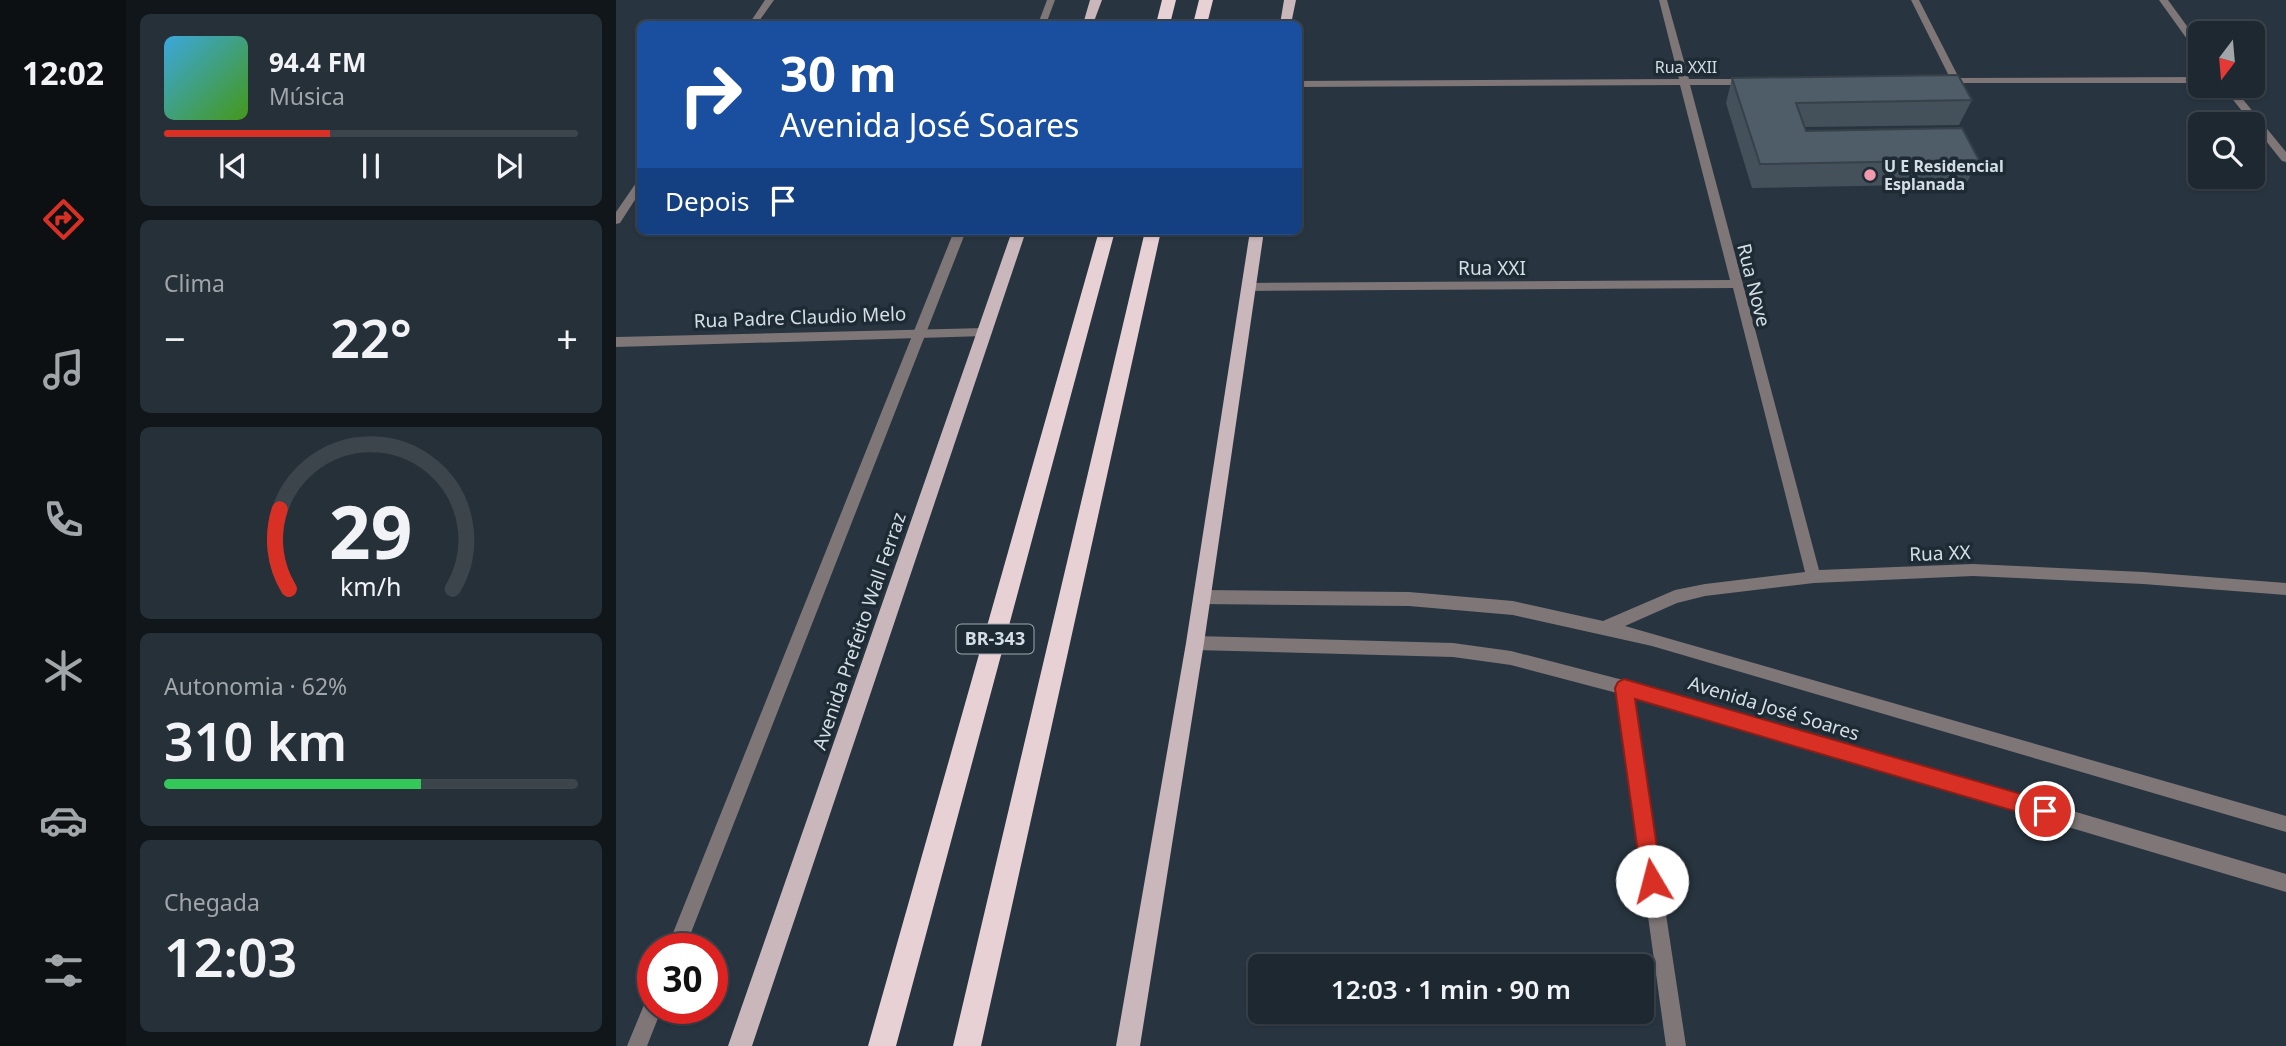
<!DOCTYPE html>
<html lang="pt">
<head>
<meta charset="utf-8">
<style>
  :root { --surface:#1e2830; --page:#263038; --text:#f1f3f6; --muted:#a1a6ab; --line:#3c444c; --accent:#d93025 }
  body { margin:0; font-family:"Noto Sans",sans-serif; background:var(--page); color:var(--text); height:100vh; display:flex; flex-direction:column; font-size:26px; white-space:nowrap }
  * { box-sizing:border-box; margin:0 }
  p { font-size:23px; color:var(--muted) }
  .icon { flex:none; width:38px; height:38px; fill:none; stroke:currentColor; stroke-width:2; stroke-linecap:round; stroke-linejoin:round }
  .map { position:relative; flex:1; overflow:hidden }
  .panel { display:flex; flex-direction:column; gap:14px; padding:14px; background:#10161a; width:490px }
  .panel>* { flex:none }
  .banner { position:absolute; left:21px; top:21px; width:665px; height:214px; border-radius:10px; box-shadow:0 2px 5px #0004,0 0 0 2px var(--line); background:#1a4fa0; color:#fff; overflow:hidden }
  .needle { width:46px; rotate:196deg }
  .controls { position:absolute; left:1572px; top:21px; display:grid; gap:14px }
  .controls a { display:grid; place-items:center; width:77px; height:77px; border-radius:10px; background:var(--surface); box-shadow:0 2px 5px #0004,0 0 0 2px var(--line); font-size:35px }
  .speed { position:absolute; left:21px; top:933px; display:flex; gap:14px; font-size:35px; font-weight:700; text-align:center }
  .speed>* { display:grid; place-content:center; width:91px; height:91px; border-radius:50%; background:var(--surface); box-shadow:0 2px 5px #0004,0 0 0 2px var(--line); line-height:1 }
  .speed .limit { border:10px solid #d22; background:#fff; color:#111 }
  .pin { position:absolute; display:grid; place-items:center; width:60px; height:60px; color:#fff; margin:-30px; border:4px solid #fff; border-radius:50%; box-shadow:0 2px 7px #0007 }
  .me { position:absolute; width:77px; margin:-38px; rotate:352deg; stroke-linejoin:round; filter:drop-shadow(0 0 5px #0008) }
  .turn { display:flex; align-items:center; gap:24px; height:147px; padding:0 28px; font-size:32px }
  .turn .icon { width:91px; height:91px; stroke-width:2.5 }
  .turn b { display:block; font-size:49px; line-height:60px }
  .then { display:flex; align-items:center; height:66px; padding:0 28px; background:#0003; gap:14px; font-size:26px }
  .big { font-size:52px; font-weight:600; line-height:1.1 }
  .panel .widget { flex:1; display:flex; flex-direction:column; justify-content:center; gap:10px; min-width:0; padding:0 24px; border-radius:10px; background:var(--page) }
  .panel .dial { align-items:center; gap:0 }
  .dial svg { height:182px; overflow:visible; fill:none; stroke:var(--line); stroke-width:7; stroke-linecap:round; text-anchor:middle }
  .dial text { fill:var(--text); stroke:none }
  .song { display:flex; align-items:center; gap:21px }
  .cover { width:84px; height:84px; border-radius:10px; background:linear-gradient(135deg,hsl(200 70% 55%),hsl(100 70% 35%)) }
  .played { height:7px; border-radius:4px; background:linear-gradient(90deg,var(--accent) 40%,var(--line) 40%) }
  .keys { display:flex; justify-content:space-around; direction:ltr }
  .heat { display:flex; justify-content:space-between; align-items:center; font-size:38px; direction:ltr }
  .charge { height:10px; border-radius:5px; background:linear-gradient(90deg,#34c759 62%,var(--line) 0) }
  .trip { position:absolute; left:632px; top:954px; width:406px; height:70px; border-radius:10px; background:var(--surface); box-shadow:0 2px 5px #0004,0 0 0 2px var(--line); font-weight:600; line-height:70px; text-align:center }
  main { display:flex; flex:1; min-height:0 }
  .tab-bar { display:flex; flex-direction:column; width:126px; justify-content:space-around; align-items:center; background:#0c1013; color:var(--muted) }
  .tab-bar .icon { width:49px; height:49px }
  .tab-bar .active { color:var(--accent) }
  .tab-bar b { font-size:32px; color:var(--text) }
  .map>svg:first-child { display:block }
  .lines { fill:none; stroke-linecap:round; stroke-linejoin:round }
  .lane { fill:#7f7677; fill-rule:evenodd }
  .street { fill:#7f7677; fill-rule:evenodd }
  .primary { fill:#cab7bb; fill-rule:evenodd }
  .highway { fill:#e8d1d5; fill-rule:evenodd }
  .wall { fill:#44505a }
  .building { fill:#4f5d69; stroke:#37414a; stroke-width:2 }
  .route { fill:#d93025; stroke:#8d1f18; stroke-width:2 }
  .poi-dot { fill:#f29aad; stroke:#1e2b35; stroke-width:2.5 }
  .labels { text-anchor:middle; stroke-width:7; stroke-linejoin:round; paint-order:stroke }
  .far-street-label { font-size:16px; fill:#d5dee5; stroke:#1e2b35 }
  .far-poi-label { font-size:16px; font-weight:bold; fill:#d5dee5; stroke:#1e2b35; text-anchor:start }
  .shield { fill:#1e2b35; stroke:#9ea8b0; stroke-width:2 }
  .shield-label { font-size:18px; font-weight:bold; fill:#d5dee5 }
  .street-label { font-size:19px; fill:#d5dee5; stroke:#1e2b35 }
</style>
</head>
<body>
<main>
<nav class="tab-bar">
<b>12:02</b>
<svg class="icon active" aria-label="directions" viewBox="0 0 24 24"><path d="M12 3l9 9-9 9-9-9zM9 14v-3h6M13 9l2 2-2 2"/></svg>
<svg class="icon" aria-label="music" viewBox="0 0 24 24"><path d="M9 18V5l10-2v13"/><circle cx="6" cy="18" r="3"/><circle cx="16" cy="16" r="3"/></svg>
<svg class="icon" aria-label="phone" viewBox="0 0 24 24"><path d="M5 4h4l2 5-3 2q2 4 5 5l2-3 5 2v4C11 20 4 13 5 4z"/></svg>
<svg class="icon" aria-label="climate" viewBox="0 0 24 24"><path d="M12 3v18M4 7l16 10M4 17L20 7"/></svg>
<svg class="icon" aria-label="car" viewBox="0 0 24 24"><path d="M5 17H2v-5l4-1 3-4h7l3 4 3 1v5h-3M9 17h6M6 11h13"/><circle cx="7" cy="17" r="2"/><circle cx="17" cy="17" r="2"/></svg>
<svg class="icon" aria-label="filters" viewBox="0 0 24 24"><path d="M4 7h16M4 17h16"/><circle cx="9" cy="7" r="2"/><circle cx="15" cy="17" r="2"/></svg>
</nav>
<section class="panel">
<div class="widget">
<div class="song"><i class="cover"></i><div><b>94.4 FM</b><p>Música</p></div></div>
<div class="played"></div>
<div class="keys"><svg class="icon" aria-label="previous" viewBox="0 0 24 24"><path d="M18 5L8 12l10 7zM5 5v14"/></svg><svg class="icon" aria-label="pause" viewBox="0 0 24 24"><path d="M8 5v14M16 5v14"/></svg><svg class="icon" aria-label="next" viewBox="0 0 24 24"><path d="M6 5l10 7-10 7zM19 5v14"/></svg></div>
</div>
<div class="widget"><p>Clima</p>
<div class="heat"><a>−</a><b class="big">22°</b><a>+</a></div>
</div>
<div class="widget dial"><svg viewBox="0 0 100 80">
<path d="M14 69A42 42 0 1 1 86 69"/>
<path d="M14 69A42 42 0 0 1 10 34" stroke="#d93025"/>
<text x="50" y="56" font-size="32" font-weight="700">29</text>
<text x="50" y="72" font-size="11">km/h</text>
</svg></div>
<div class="widget"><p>Autonomia · 62%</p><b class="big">310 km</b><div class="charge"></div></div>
<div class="widget"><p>Chegada</p><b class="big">12:03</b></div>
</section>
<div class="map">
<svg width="1670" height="1046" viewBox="0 0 1670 1046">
  <rect width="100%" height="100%" fill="#283540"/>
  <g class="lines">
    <path class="lane" d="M431,0H439L430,24H422Z
      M338,231H350L69,948H51Z
      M37,998V1008H46L31,1046H11L30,1000Z"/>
    <path class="street" d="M149,0H158L141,24H133Z
      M1043,0H1051L1073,79H1134L1139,82L1134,85H1074L1203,570L1357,564L1527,572L1670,583V595L1527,584L1357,576L1198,583L1089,596L1061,603L1009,626L1670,816V832L1036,646L897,615L793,606L586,604L581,602L579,597L581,592L586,590L793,592L897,601L987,621L1059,590L1089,584L1189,572L1117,288L633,291L627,287L633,283L1114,280L1064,85L682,87V81L1063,79Z
      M1295,0H1303L1343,78L1584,77V83H1323V79L1334,78Z
      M1543,0H1552L1584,44V54L1581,53Z
      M1606,86H1616L1670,152V162L1666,161Z
      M24,181V192L4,223L0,224V212L20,183Z
      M369,328L375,332L369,336L0,347V337Z
      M579,636L837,643L895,651L1053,692L1670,874V892L1017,697L1070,1046H1050L1001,693L895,665L837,657L579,650L574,648L571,643L574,638Z"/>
    <path class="primary" d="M474,0H486L477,24H467Z
      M668,0H680L675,24H664Z
      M396,231H410L136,1046H112Z
      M634,231H648L588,643L524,1046H500L570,643Z"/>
    <path class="highway" d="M546,0H560L554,24H540Z
      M583,0H597L591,24H577Z
      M483,231H499L280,1046H252Z
      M529,231H545L365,1046H337Z"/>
  </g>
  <path class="wall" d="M1116,78L1356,100L1343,125L1189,127L1190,131L1363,160L1350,184L1136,188L1110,103Z"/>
  <path class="building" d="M1342,75L1356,100L1180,103L1190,131L1346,128L1363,160L1144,164L1116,78Z"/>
  <path class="route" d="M1008,679L1429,801L1435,804L1438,811L1435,817L1429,820L1019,699L1046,881L1043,888L1036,891L1029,888L1026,881L999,688L1002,682Z"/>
  <circle class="poi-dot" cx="1254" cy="175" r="7"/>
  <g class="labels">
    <g class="far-street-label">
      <text x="1070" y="73">Rua XXII</text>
    </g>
    <g class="far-poi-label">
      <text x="1268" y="172">U E Residencial<tspan x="1268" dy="18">Esplanada</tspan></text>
    </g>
    <rect class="shield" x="340.5" y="624.5" width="77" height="29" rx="5"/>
    <g class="shield-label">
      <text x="379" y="645">BR-343</text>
    </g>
    <g class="street-label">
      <text x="876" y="275">Rua XXI</text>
      <text transform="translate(1138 285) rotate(76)" y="7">Rua Nove</text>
      <text transform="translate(184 317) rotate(-2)" y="7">Rua Padre Claudio Melo</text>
      <text transform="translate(1324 553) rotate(-2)" y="7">Rua XX</text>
      <text transform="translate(243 631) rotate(-71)" y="7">Avenida Prefeito Wall Ferraz</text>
      <text transform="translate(1158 708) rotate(17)" y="7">Avenida José Soares</text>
    </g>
  </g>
</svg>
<div class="controls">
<a><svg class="needle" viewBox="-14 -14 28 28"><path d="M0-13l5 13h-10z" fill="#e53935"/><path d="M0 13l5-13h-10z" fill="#a1a6ab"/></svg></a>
<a><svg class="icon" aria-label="search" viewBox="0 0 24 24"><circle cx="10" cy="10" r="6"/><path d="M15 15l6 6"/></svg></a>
</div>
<div class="speed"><div class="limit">30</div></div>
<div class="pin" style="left:1429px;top:811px;background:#d93025"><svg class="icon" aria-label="arrive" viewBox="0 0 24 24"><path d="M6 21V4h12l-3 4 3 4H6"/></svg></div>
<svg class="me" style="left:1036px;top:881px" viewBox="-20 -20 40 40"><circle r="19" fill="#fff"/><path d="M0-13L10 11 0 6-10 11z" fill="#d93025"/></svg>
<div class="trip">12:03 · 1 min · 90 m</div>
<div class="banner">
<div class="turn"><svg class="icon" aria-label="right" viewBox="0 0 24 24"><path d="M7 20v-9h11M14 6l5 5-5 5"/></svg><div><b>30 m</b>Avenida José Soares</div></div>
<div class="then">Depois<svg class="icon" aria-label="arrive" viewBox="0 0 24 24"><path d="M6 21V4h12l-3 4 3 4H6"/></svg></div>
</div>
</div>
</main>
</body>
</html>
